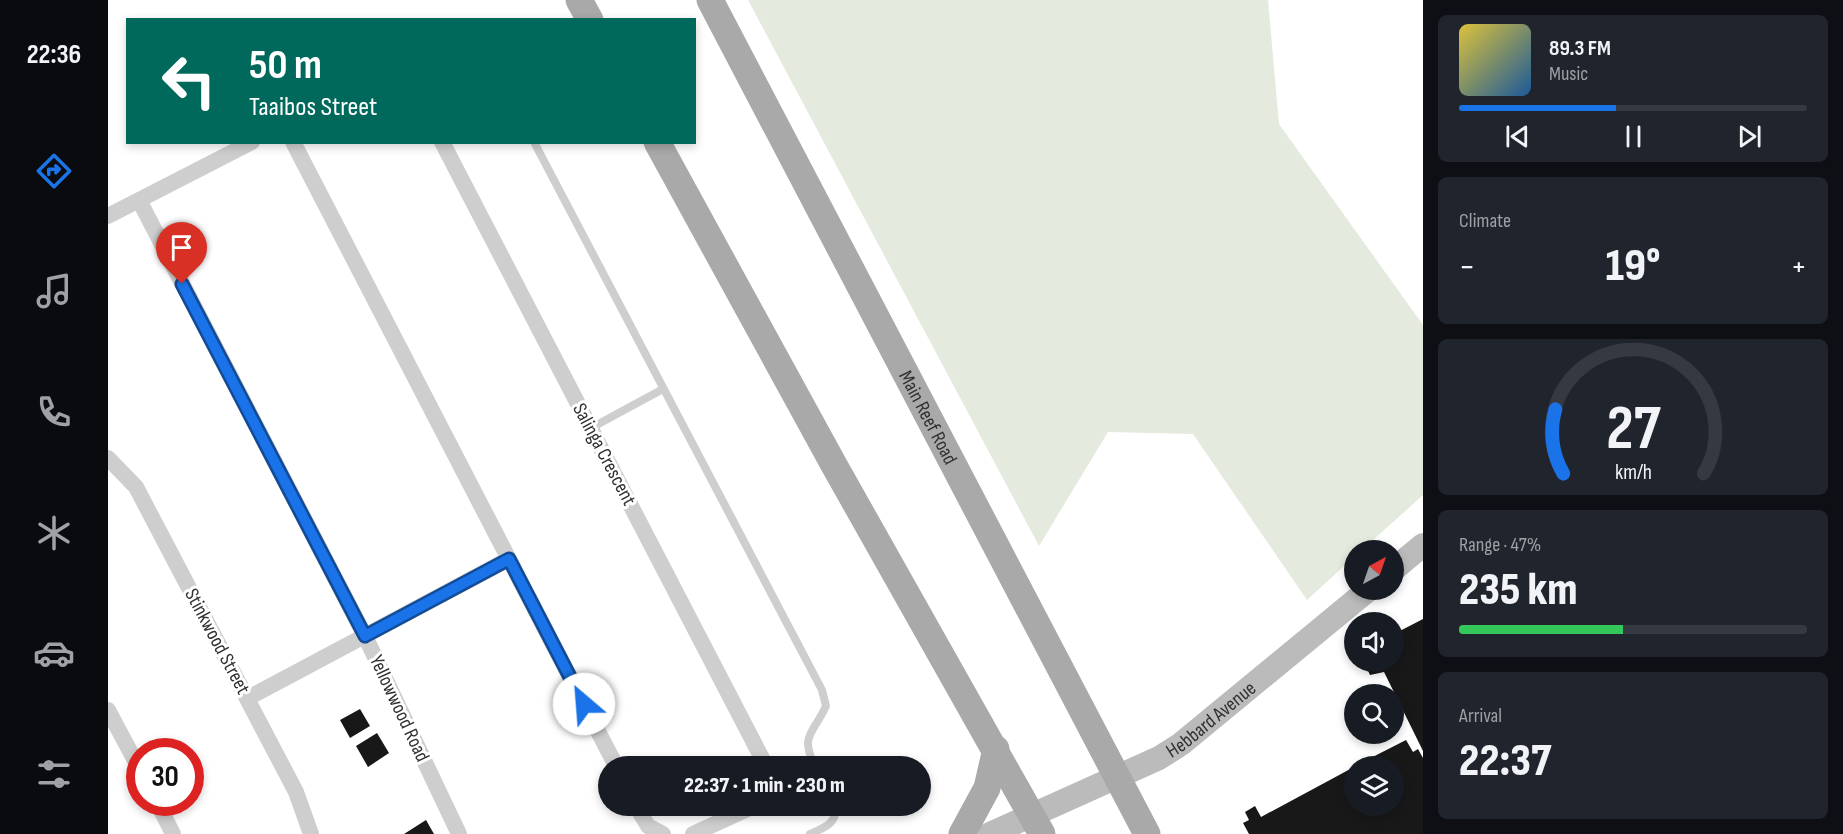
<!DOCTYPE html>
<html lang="en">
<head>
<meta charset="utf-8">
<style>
  :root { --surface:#171b24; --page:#20242c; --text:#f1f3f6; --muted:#9ea1a6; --line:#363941; --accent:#1a73e8 }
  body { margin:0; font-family:"Sofia Sans Condensed",sans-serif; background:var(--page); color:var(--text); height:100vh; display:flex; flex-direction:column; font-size:22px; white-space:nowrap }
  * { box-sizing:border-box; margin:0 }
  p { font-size:20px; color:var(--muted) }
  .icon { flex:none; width:33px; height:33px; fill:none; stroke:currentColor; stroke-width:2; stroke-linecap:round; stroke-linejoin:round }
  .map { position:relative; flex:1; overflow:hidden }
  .side { display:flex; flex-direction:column; gap:15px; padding:15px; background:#0d0f14; width:420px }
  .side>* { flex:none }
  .guide { position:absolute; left:18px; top:18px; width:570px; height:126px; border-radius:0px; box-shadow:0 3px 9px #0003; background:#00695c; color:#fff; overflow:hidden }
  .needle { width:39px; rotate:40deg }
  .buttons { position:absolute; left:1236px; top:540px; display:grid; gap:12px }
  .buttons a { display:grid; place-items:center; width:60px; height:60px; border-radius:50%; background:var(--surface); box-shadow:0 3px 9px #0003; font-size:30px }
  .speed { position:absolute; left:18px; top:738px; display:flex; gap:12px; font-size:30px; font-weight:700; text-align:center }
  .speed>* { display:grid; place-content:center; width:78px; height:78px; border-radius:50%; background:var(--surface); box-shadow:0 3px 9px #0003; line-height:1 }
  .speed .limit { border:9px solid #d22; background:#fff; color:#111 }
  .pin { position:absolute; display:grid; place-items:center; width:51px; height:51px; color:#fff; margin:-62px -26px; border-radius:50% 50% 50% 0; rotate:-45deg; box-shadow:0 0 6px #0007 }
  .pin .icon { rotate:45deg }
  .me { position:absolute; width:66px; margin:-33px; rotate:333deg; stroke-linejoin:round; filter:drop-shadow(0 0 4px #0008) }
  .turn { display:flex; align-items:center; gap:21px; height:126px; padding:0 24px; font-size:27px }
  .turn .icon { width:78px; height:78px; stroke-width:2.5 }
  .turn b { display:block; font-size:42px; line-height:51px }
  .big { font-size:45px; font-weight:800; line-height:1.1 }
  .side .widget { flex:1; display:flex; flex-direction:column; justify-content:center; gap:9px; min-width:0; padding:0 21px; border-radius:9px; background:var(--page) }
  .side .dial { align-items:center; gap:0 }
  .dial svg { height:156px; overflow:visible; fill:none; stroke:var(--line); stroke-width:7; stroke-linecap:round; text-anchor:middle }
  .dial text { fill:var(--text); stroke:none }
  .song { display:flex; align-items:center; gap:18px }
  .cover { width:72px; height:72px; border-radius:9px; background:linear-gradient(135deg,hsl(50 70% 55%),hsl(210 70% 35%)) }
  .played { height:6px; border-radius:3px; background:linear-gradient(90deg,var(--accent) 45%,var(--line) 45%) }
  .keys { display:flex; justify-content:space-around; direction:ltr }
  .heat { display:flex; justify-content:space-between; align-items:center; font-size:33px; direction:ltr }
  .charge { height:9px; border-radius:4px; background:linear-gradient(90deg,#34c759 47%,var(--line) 0) }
  .trip { position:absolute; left:490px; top:756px; width:333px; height:60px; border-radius:30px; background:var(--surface); box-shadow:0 3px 9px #0003; font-weight:800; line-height:60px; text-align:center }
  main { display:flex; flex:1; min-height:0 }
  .tabs { display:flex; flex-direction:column; width:108px; justify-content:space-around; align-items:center; background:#090b0e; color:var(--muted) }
  .tabs .icon { width:42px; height:42px }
  .tabs .current { color:var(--accent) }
  .tabs b { font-size:27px; color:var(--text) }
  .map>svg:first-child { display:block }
  .green { fill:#e5eade }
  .building { fill:#181818 }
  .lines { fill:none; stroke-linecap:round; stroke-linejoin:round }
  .lane { stroke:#cecece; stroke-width:8 }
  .street { stroke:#cecece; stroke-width:16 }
  .secondary { stroke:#bbb; stroke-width:24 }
  .primary { stroke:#a9a9a9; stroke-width:27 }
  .route-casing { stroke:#114b97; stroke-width:15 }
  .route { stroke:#1a73e8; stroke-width:10 }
  .labels { text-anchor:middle; stroke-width:6; stroke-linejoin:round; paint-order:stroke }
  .street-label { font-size:20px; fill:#313131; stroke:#fff }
</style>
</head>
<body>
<main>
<nav class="tabs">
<b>22:36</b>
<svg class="icon current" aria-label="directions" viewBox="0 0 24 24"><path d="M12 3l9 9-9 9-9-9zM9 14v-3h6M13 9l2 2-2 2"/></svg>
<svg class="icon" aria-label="music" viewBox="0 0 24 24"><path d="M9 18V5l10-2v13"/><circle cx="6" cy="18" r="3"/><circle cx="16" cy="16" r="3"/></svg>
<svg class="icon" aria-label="phone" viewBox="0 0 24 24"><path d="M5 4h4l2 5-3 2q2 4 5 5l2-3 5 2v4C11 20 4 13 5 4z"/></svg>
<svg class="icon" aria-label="climate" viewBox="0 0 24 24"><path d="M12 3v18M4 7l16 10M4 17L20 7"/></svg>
<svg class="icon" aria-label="car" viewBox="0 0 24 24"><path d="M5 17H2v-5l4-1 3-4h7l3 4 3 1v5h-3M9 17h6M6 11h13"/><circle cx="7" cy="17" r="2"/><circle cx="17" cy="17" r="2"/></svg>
<svg class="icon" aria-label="filters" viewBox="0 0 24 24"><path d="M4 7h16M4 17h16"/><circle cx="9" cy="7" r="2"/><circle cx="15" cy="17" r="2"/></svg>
</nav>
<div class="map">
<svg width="1315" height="834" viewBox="0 0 1315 834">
  <rect width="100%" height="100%" fill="#fff"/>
  <path class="green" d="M640,0H1160L1171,124L1315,325V495L1254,550H1246V557L1199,600L1085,434L1000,432L931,546Z"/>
  <path class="building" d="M1315,619V751L1276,672L1262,675L1256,662H1286V634Z
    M252,709L262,726L242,738L232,720Z
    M269,733L281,753L260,767L248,746Z
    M1298,740L1305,752L1310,749L1315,758V834H1141L1135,823L1141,820L1137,812L1147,806L1153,817L1246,767V806H1286V766H1247Z
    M318,820L326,834H296Z"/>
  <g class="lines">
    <path class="lane" d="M426,142L714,690L718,706C706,733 691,735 707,766
      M483,428L555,389
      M702,834C716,828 730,823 727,806"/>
    <path class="street" d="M185,142L508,766
      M334,142L658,766
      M31,200L257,636L351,834
      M0,216L144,142
      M0,458L28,487L188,792L203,834
      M140,698L401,559
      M0,710L32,770
      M49,802L65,834
      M528,806L540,826L555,834
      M585,834L646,806"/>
    <g class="secondary">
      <path d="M1286,569L1315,545"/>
      <path id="s1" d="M882,834L1051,758L1073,744L1260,590"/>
    </g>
    <g class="primary">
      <path d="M471,0L482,20"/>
      <path id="s2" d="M602,0L1039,834"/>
      <path d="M549,142L726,465L934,834"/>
      <path d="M854,834L879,788L888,749"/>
    </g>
  </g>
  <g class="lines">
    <g class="route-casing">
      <path id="route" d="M74,284L257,636L401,559L476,704"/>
    </g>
    <use href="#route" class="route"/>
  </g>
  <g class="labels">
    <g class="street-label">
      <text dy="7" stroke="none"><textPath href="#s2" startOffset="471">Main Reef Road</textPath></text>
      <text transform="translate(497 454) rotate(62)" y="7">Salinga Crescent</text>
      <text transform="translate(110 641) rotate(62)" y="7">Stinkwood Street</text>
      <text transform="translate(292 708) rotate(65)" y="7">Yellowwood Road</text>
      <text dy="7" stroke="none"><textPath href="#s1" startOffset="250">Hebbard Avenue</textPath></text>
    </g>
  </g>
</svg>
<div class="buttons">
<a><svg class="needle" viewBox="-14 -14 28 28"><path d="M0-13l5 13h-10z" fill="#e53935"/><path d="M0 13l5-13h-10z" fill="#9ea1a6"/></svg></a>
<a><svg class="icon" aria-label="sound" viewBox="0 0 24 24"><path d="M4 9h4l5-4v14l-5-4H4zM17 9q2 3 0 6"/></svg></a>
<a><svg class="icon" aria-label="search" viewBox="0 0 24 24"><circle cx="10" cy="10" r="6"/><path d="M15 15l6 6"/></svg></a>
<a><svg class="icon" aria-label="layers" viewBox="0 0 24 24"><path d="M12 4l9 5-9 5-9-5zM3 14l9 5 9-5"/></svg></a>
</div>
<div class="speed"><div class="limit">30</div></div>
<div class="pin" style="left:74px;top:284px;background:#d93025"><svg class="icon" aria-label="arrive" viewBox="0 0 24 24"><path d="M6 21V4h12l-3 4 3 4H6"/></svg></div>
<svg class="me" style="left:476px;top:704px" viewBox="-20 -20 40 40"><circle r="19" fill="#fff"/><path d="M0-13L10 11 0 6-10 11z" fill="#1a73e8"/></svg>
<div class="trip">22:37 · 1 min · 230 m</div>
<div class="guide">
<div class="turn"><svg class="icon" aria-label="left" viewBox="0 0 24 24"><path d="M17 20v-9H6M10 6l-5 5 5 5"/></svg><div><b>50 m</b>Taaibos Street</div></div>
</div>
</div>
<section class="side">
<div class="widget">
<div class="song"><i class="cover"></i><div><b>89.3 FM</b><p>Music</p></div></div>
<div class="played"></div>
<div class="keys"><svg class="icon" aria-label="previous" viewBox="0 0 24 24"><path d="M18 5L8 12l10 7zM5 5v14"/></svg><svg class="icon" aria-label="pause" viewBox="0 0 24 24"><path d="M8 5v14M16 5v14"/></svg><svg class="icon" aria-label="next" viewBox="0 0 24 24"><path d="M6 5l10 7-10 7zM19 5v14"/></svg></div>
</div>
<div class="widget"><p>Climate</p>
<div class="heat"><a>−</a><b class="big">19°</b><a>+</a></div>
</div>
<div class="widget dial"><svg viewBox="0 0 100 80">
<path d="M14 69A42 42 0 1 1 86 69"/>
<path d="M14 69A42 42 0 0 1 10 36" stroke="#1a73e8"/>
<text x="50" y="56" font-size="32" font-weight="700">27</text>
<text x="50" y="72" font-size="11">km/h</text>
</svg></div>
<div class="widget"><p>Range · 47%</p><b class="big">235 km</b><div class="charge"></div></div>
<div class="widget"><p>Arrival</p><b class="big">22:37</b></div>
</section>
</main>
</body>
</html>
